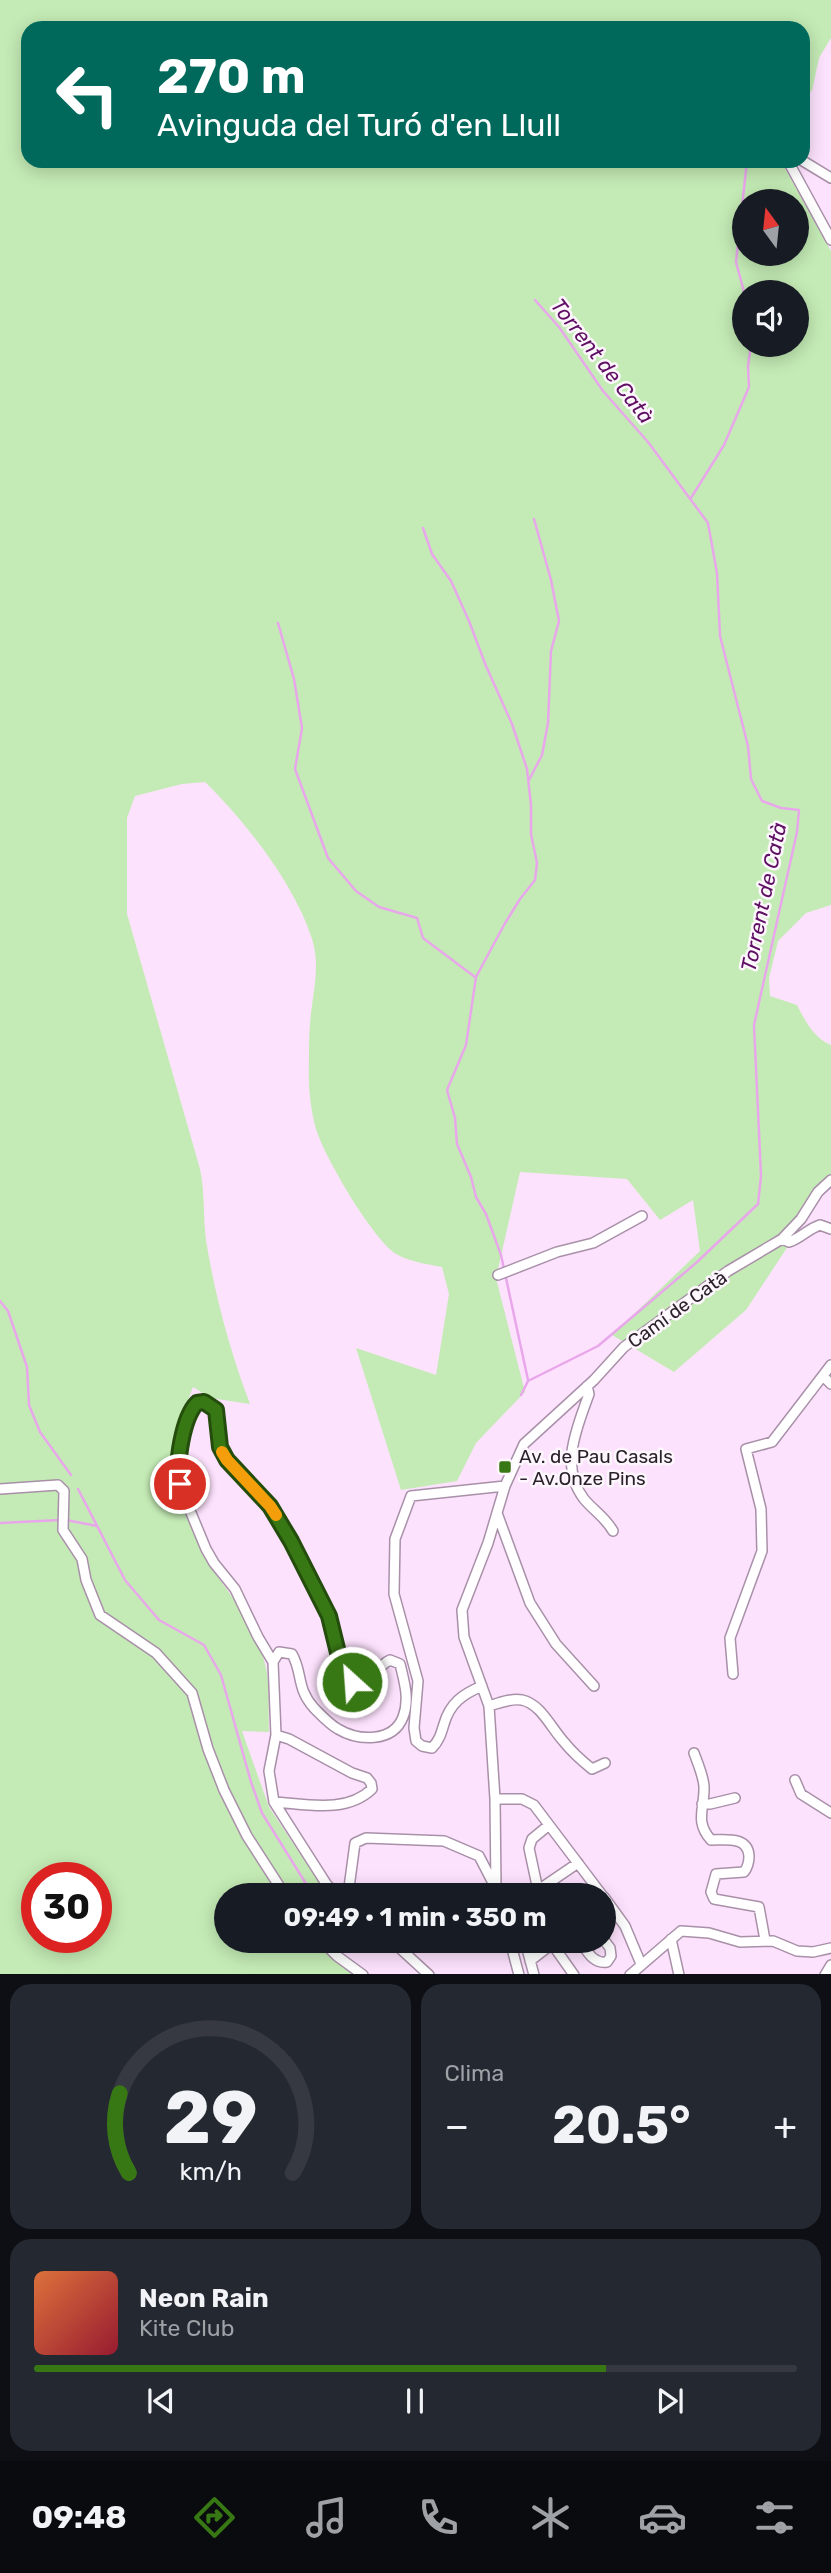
<!DOCTYPE html>
<html lang="es">
<head>
<meta charset="utf-8">
<style>
  :root { --surface:#171b24; --page:#242831; --text:#f1f3f6; --muted:#9ea1a6; --line:#363941; --accent:#377714 }
  body { margin:0; font-family:Rubik,sans-serif; background:var(--page); color:var(--text); height:100vh; display:flex; flex-direction:column; font-size:26px; white-space:nowrap }
  * { box-sizing:border-box; margin:0 }
  p { font-size:23px; color:var(--muted) }
  .icon { flex:none; width:38px; height:38px; fill:none; stroke:currentColor; stroke-width:2; stroke-linecap:round; stroke-linejoin:round }
  .map { position:relative; height:1974px; overflow:hidden }
  .panel { display:flex; flex-direction:column; gap:10px; padding:10px; background:#0d0f14; flex:1 }
  .panel>* { flex:none }
  .top-card { position:absolute; left:21px; top:21px; width:789px; height:147px; border-radius:21px; box-shadow:0 4px 18px #0003; background:#00695c; color:#fff; overflow:hidden }
  .needle { width:46px; rotate:345deg }
  .fabs { position:absolute; left:732px; top:189px; display:grid; gap:14px }
  .fabs a { display:grid; place-items:center; width:77px; height:77px; border-radius:50%; background:var(--surface); box-shadow:0 4px 18px #0003; font-size:35px }
  .speed { position:absolute; left:21px; top:1862px; display:flex; gap:14px; font-size:35px; font-weight:700; text-align:center }
  .speed>* { display:grid; place-content:center; width:91px; height:91px; border-radius:50%; background:var(--surface); box-shadow:0 4px 18px #0003; line-height:1 }
  .speed .limit { border:10px solid #d22; background:#fff; color:#111 }
  .pin { position:absolute; display:grid; place-items:center; width:60px; height:60px; color:#fff; margin:-30px; border:4px solid #fff; border-radius:50%; box-shadow:0 2px 7px #0007 }
  .me { position:absolute; width:77px; margin:-38px; rotate:334deg; stroke-linejoin:round; filter:drop-shadow(0 0 5px #0008) }
  .turn { display:flex; align-items:center; gap:24px; height:147px; padding:0 21px; font-size:32px }
  .turn .icon { width:91px; height:91px; stroke-width:2.5 }
  .turn b { display:block; font-size:49px; line-height:60px }
  .big { font-size:52px; font-weight:700; line-height:1.1 }
  .panel .widget { flex:1; display:flex; flex-direction:column; justify-content:center; gap:10px; min-width:0; padding:0 24px; border-radius:21px; background:var(--page) }
  .panel .dial { align-items:center; gap:0 }
  .dial svg { height:182px; overflow:visible; fill:none; stroke:var(--line); stroke-width:7; stroke-linecap:round; text-anchor:middle }
  .dial text { fill:var(--text); stroke:none }
  .song { display:flex; align-items:center; gap:21px }
  .cover { width:84px; height:84px; border-radius:10px; background:linear-gradient(135deg,hsl(20 70% 55%),hsl(350 70% 35%)) }
  .played { height:7px; border-radius:4px; background:linear-gradient(90deg,var(--accent) 75%,var(--line) 75%) }
  .keys { display:flex; justify-content:space-around; direction:ltr }
  .heat { display:flex; justify-content:space-between; align-items:center; font-size:38px; direction:ltr }
  .panel .tiles { flex:1; display:grid; gap:10px; grid-template-columns:1fr 1fr }
  .widget:last-child { grid-column:span 2 }
  .trip { position:absolute; left:214px; top:1883px; width:402px; height:70px; border-radius:35px; background:var(--surface); box-shadow:0 4px 18px #0003; font-weight:700; line-height:70px; text-align:center }
  .menu { display:flex; height:112px; justify-content:space-around; align-items:center; background:#090b0e; color:var(--muted) }
  .menu .icon { width:49px; height:49px }
  .menu .on { color:var(--accent) }
  .menu b { font-size:32px; color:var(--text) }
  .map>svg:first-child { display:block }
  .green { fill:#c4ebb5; fill-rule:evenodd }
  .lines { fill:none; stroke-linecap:round; stroke-linejoin:round }
  .stream { stroke:#e9a7eb; stroke-width:2.5 }
  .minor-casing { stroke:#a990a9; stroke-width:12 }
  .minor { stroke:#fff; stroke-width:9 }
  .route-casing { stroke:#244d0d; stroke-width:18 }
  .route { stroke:#377714; stroke-width:12 }
  .slow { stroke:#f59e0b; stroke-width:12 }
  .poi-dot { fill:#377714; stroke:#fdf7fd; stroke-width:2.5 }
  .labels { text-anchor:middle; stroke-width:5; stroke-linejoin:round; paint-order:stroke }
  .street-label { font-size:19px; fill:#2b212b; stroke:#fdf7fd }
  .poi-label { font-size:19px; fill:#2b212b; stroke:#fdf7fd; text-anchor:start }
  .water-label { font-size:21px; font-style:italic; fill:#5f0f63; stroke:#fdf7fd }
</style>
</head>
<body>
<div class="map">
<svg width="831" height="1975" viewBox="0 0 831 1975">
  <rect width="100%" height="100%" fill="#fde2fd"/>
  <path class="green" d="M0,0H831V38L819,58L812,91L803,94V28H28V161H781L831,251V905L806,913L778,941L769,978L770,996L797,1005C805,1021 814,1038 831,1045V1181L746,1310L674,1372L612,1335L700,1251L693,1200L660,1220L627,1179L520,1172L496,1278L525,1392L476,1443L457,1481L401,1490L356,1348L436,1375L449,1294L442,1267C427,1264 410,1262 396,1254C372,1238 325,1158 316,1129C310,1107 308,1084 309,1061C309,1045 309,1029 311,1013C314,988 320,964 312,939C295,885 246,822 205,782L182,784L135,796L127,818V914L200,1169C205,1193 203,1216 206,1240C215,1296 230,1351 250,1404L211,1398L193,1387C170,1447 165,1471 193,1531C199,1543 203,1558 212,1569C234,1599 258,1631 266,1668C270,1688 268,1712 269,1732L242,1731L269,1807L322,1887L320,1895H226V1941H327L358,1974L0,1975ZM744,201H796V254H744ZM744,292H796V345H744ZM37,1878H96V1937H37Z"/>
  <g class="lines">
    <path class="stream" d="M744,292L736,262L747,161
      M691,498L724,445L749,387L748,366L751,345
      M423,528L432,554L451,581L469,621L486,666L512,724L527,769L531,805V834L537,863L535,880L520,899L504,925L476,977L466,1045L447,1090L455,1118L457,1144L471,1177L476,1197L486,1214L501,1255L528,1380
      M278,623L294,679L302,728L295,769L328,858L356,891L379,907L417,918L423,938L475,977
      M529,780L542,755L548,723L551,651L559,621L551,580L534,519
      M0,1301L8,1311L27,1367L29,1405L40,1432L71,1475
      M521,1395L528,1381L598,1346L696,1263L758,1204L761,1176L754,1025L797,832L799,810L781,808L762,801L751,779L748,746L720,636L717,573L708,523L648,442L603,391L559,327L535,300
      M78,1489L125,1580L159,1620L204,1645L221,1675L251,1782L262,1813L313,1895
      M66,1520L97,1526
      M0,1523L60,1520"/>
    <g class="minor-casing">
      <path id="minor" d="M788,161L831,240
        M803,161L831,178
        M782,1239L789,1242C801,1238 808,1229 820,1225L831,1229
        M498,1275L557,1252L593,1243L642,1216
        M823,1376L831,1384
        M587,1386L589,1394C577,1428 559,1466 584,1499C594,1511 605,1517 613,1531
        M0,1489L58,1485L64,1491L63,1530L82,1559L86,1580L100,1615L156,1653L192,1693L208,1749L224,1790L247,1836L285,1895
        M497,1513L530,1603L556,1644L594,1686
        M273,1662L279,1652L292,1654C303,1673 296,1688 314,1708C321,1715 329,1724 338,1729C358,1741 393,1743 403,1717C410,1699 404,1681 400,1664L390,1660C380,1664 374,1677 365,1684L352,1682C335,1659 337,1632 324,1607C307,1574 292,1539 272,1508C257,1487 228,1473 220,1447C216,1435 220,1422 216,1411L204,1402L197,1403L189,1414L178,1463L179,1484L206,1549L214,1563L235,1589L258,1637L273,1662L276,1735L269,1771L274,1802L327,1885L339,1895
        M733,1674L730,1638L762,1551L761,1509L746,1449L772,1442L831,1365
        M482,1686C463,1694 450,1703 444,1724C441,1734 439,1741 432,1748L422,1746L416,1741L414,1728L418,1681L394,1594L395,1539L411,1496L505,1486
        M489,1706C499,1703 511,1698 522,1700C541,1704 551,1728 564,1742C572,1752 582,1761 592,1769L605,1763
        M694,1753C698,1764 703,1775 704,1786C705,1808 694,1821 711,1840C725,1840 748,1836 749,1856C749,1863 748,1867 744,1872L716,1874L711,1892L714,1899L759,1907L765,1940
        M795,1780L801,1794L831,1813
        M495,1799H522L534,1805L602,1895
        M274,1802C306,1804 346,1814 372,1789L371,1783L367,1778L352,1773L289,1739L276,1735
        M702,1804H710L735,1798
        M348,1895L355,1843L366,1838L444,1841L479,1856L493,1883
        M498,1895L496,1887L495,1799L489,1706L464,1637L462,1610L488,1543L505,1486L524,1444L594,1380L624,1347L728,1271L782,1239L801,1219L818,1192L831,1180
        M531,1895L578,1863
        M539,1895L529,1848L532,1839L549,1825
        M604,1897L625,1926L641,1964
        M671,1939L679,1975
        M322,1941L337,1956L363,1975
        M392,1941L429,1975
        M510,1941L519,1975
        M525,1941L534,1975
        M550,1941L574,1975
        M580,1941C587,1951 593,1964 607,1962L611,1956L610,1948L604,1940
        M530,1961L552,1944
        M630,1975L681,1931L709,1933L740,1942L773,1941L797,1951L813,1952L831,1948
        M825,1975L831,1965"/>
    </g>
    <use href="#minor" class="minor"/>
  </g>
  <g class="lines">
    <g class="route-casing">
      <path id="route" d="M180,1484C175,1464 183,1417 197,1403L204,1402L216,1410L220,1447L227,1460L270,1506L291,1541L329,1616L341,1665L352,1682"/>
    </g>
    <use href="#route" class="route"/>
    <path class="slow" d="M222,1452L227,1460L270,1506L276,1515"/>
  </g>
  <rect class="poi-dot" x="498" y="1460" width="14" height="14" rx="3.5"/>
  <g class="labels">
    <g class="street-label">
      <text transform="translate(677 1309) rotate(-36)" y="7">Camí de Catà</text>
    </g>
    <g class="poi-label">
      <text x="519" y="1463">Av. de Pau Casals<tspan x="519" dy="22">- Av.Onze Pins</tspan></text>
    </g>
    <g class="water-label">
      <text transform="translate(602 361) rotate(52)" y="7">Torrent de Catà</text>
      <text transform="translate(764 897) rotate(-78)" y="7">Torrent de Catà</text>
    </g>
  </g>
</svg>
<div class="fabs">
<a><svg class="needle" viewBox="-14 -14 28 28"><path d="M0-13l5 13h-10z" fill="#e53935"/><path d="M0 13l5-13h-10z" fill="#9ea1a6"/></svg></a>
<a><svg class="icon" aria-label="sound" viewBox="0 0 24 24"><path d="M4 9h4l5-4v14l-5-4H4zM17 9q2 3 0 6"/></svg></a>
</div>
<div class="speed"><div class="limit">30</div></div>
<div class="pin" style="left:180px;top:1484px;background:#d93025"><svg class="icon" aria-label="arrive" viewBox="0 0 24 24"><path d="M6 21V4h12l-3 4 3 4H6"/></svg></div>
<svg class="me" style="left:352px;top:1682px" viewBox="-20 -20 40 40"><circle r="17" fill="#377714" stroke="#fff" stroke-width="3"/><path d="M0-11L8 9 0 5-8 9z" fill="#fff"/></svg>
<div class="trip">09:49 · 1 min · 350 m</div>
<div class="top-card">
<div class="turn"><svg class="icon" aria-label="left" viewBox="0 0 24 24"><path d="M17 20v-9H6M10 6l-5 5 5 5"/></svg><div><b>270 m</b>Avinguda del Turó d'en Llull</div></div>
</div>
</div>
<section class="panel">
<div class="tiles">
<div class="widget dial"><svg viewBox="0 0 100 80">
<path d="M14 69A42 42 0 1 1 86 69"/>
<path d="M14 69A42 42 0 0 1 10 34" stroke="#377714"/>
<text x="50" y="56" font-size="32" font-weight="700">29</text>
<text x="50" y="72" font-size="11">km/h</text>
</svg></div>
<div class="widget"><p>Clima</p>
<div class="heat"><a>−</a><b class="big">20.5°</b><a>+</a></div>
</div>
<div class="widget">
<div class="song"><i class="cover"></i><div><b>Neon Rain</b><p>Kite Club</p></div></div>
<div class="played"></div>
<div class="keys"><svg class="icon" aria-label="previous" viewBox="0 0 24 24"><path d="M18 5L8 12l10 7zM5 5v14"/></svg><svg class="icon" aria-label="pause" viewBox="0 0 24 24"><path d="M8 5v14M16 5v14"/></svg><svg class="icon" aria-label="next" viewBox="0 0 24 24"><path d="M6 5l10 7-10 7zM19 5v14"/></svg></div>
</div>
</div>
</section>
<nav class="menu">
<b>09:48</b>
<svg class="icon on" aria-label="directions" viewBox="0 0 24 24"><path d="M12 3l9 9-9 9-9-9zM9 14v-3h6M13 9l2 2-2 2"/></svg>
<svg class="icon" aria-label="music" viewBox="0 0 24 24"><path d="M9 18V5l10-2v13"/><circle cx="6" cy="18" r="3"/><circle cx="16" cy="16" r="3"/></svg>
<svg class="icon" aria-label="phone" viewBox="0 0 24 24"><path d="M5 4h4l2 5-3 2q2 4 5 5l2-3 5 2v4C11 20 4 13 5 4z"/></svg>
<svg class="icon" aria-label="climate" viewBox="0 0 24 24"><path d="M12 3v18M4 7l16 10M4 17L20 7"/></svg>
<svg class="icon" aria-label="car" viewBox="0 0 24 24"><path d="M5 17H2v-5l4-1 3-4h7l3 4 3 1v5h-3M9 17h6M6 11h13"/><circle cx="7" cy="17" r="2"/><circle cx="17" cy="17" r="2"/></svg>
<svg class="icon" aria-label="filters" viewBox="0 0 24 24"><path d="M4 7h16M4 17h16"/><circle cx="9" cy="7" r="2"/><circle cx="15" cy="17" r="2"/></svg>
</nav>
</body>
</html>
